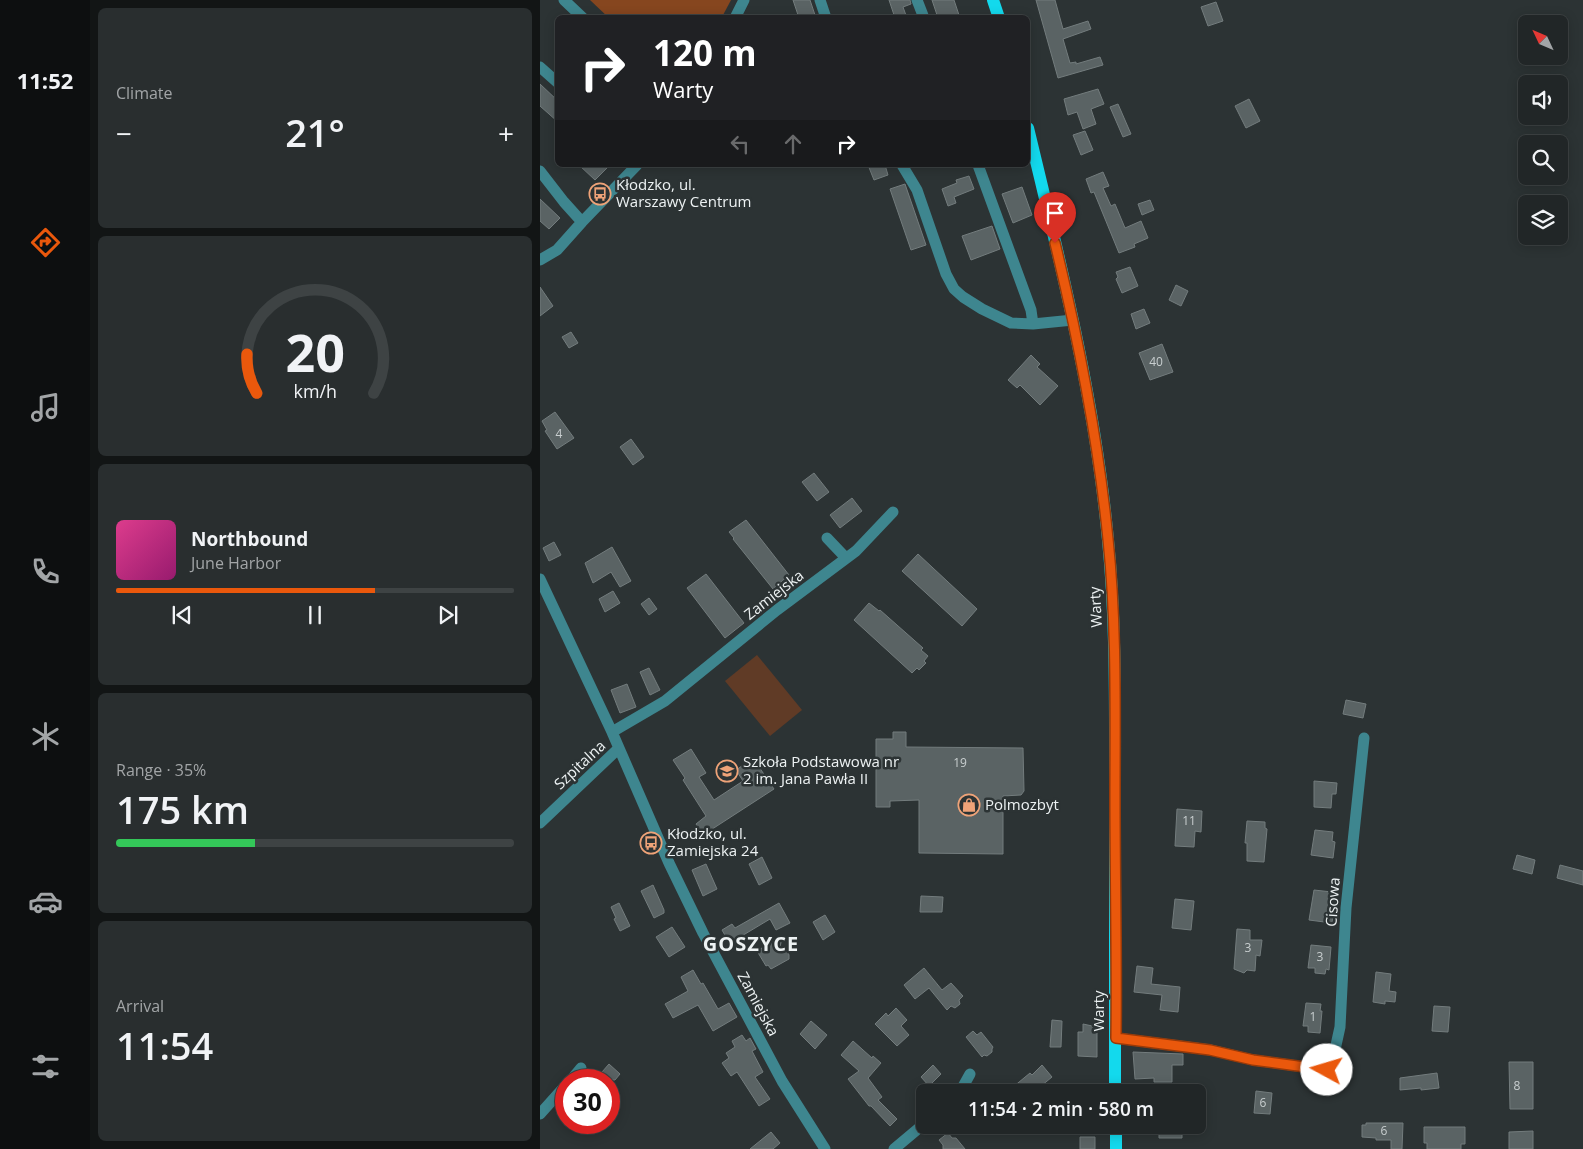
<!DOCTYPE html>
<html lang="en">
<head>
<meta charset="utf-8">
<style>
  :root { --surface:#212627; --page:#292e2f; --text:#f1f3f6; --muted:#a2a5a7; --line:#3e4344; --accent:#ea580c }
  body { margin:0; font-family:"Open Sans",sans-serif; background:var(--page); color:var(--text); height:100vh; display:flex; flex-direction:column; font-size:19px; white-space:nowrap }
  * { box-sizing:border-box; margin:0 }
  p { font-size:16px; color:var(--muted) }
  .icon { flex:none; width:28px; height:28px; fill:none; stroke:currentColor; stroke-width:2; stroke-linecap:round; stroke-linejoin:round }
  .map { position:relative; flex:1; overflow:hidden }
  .details { display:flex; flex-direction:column; gap:8px; padding:8px; background:#121515; width:450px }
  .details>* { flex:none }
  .hud { position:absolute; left:15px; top:15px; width:475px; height:152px; border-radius:8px; box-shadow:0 2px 12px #0003,0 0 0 1px var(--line); background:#202124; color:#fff; overflow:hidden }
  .needle { width:32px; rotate:314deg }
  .tools { position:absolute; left:978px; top:15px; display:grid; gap:10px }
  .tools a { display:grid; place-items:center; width:50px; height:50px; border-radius:8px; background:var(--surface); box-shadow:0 2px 12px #0003,0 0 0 1px var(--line); font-size:25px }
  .speed { position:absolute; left:15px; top:1069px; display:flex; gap:10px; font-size:25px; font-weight:700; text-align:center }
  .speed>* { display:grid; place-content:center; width:65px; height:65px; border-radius:50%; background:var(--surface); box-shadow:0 2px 12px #0003,0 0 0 1px var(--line); line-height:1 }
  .speed .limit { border:8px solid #d22; background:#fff; color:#111 }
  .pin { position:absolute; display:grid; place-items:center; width:42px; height:42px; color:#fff; margin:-51px -21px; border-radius:50% 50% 50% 0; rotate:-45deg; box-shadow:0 0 5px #0007 }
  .pin .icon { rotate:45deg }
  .me { position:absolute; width:55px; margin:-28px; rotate:276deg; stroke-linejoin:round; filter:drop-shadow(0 0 4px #0008) }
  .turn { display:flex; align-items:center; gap:18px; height:105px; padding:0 15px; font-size:22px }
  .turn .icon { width:65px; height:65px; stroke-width:2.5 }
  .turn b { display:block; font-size:35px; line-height:42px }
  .lanes { display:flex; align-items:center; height:48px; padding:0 15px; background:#0003; justify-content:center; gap:25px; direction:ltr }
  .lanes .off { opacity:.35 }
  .big { font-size:38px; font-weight:600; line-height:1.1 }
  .details .widget { flex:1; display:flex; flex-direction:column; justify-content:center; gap:8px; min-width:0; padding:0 18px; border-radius:8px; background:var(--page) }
  .details .dial { align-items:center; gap:0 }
  .dial svg { height:130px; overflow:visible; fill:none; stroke:var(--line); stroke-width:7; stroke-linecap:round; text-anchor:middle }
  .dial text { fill:var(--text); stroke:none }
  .song { display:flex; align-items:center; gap:15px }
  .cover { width:60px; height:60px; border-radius:8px; background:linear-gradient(135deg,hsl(330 70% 55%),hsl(320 70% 35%)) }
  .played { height:5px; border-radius:2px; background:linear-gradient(90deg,var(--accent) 65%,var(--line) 65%) }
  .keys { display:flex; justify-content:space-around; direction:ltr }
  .heat { display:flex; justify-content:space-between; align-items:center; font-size:28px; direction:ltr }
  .charge { height:8px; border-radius:4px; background:linear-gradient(90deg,#34c759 35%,var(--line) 0) }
  .trip { position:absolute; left:376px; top:1084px; width:290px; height:50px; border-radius:8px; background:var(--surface); box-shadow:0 2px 12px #0003,0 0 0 1px var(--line); font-weight:600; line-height:50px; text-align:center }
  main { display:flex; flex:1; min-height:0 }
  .menu { display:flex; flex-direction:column; width:90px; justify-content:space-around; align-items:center; background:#0d0f10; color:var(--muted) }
  .menu .icon { width:35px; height:35px }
  .menu .selected { color:var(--accent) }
  .menu b { font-size:22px; color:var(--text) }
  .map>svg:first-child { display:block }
  .green { fill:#603b26 }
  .forest { fill:#86461f }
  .building { fill:#5a6364; stroke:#737c7d }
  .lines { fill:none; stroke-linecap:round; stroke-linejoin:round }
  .minor { stroke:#3e868f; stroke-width:11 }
  .major { stroke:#13d9ed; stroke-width:12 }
  .route-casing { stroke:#983908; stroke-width:12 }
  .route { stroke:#ea580c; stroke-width:9 }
  .labels { text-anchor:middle; stroke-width:5; stroke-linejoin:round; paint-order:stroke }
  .number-label { font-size:12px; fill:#c8cecf }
  .poi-label { font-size:15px; fill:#edf2f3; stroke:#2c3334; text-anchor:start }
  .street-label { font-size:15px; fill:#edf2f3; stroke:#2c3334 }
  .district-label { font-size:20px; font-weight:bold; letter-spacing:1px; fill:#edf2f3; stroke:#2c3334 }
</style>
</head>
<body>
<main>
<nav class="menu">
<b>11:52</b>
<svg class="icon selected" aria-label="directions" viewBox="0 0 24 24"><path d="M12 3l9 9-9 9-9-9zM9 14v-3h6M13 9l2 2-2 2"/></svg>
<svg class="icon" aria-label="music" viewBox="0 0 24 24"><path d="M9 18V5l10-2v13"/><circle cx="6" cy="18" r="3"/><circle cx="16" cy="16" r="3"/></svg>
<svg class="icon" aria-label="phone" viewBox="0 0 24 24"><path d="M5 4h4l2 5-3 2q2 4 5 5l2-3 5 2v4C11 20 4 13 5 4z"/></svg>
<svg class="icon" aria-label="climate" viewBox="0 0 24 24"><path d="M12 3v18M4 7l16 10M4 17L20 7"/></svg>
<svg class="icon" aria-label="car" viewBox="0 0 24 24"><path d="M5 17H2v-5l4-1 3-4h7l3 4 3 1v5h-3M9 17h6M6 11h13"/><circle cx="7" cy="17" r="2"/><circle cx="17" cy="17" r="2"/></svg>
<svg class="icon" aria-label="filters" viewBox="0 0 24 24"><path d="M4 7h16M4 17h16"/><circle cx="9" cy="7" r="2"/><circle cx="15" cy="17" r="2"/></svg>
</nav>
<section class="details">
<div class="widget"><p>Climate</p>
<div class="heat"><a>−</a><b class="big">21°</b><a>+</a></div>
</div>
<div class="widget dial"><svg viewBox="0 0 100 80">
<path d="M14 69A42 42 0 1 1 86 69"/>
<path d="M14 69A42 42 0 0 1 8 45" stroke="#ea580c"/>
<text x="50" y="56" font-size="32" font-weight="700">20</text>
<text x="50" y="72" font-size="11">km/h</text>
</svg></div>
<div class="widget">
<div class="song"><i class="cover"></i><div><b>Northbound</b><p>June Harbor</p></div></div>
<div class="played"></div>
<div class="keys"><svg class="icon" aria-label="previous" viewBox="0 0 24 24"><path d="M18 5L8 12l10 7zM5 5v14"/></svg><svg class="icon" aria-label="pause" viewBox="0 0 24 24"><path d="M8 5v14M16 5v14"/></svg><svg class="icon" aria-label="next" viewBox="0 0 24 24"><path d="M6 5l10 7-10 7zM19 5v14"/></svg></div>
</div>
<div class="widget"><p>Range · 35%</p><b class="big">175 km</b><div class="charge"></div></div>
<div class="widget"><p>Arrival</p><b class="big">11:54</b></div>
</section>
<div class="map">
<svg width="1043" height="1149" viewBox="0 0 1043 1149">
  <rect width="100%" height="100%" fill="#2c3334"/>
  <path class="green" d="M217,655L262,710L230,736L185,681Z"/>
  <path class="forest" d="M50,0H191L182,17L69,18Z"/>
  <path class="building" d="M253,0H270L276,18H259Z
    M349,0H370L371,4L363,7L367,18H355Z
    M392,0H414L420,18H398Z
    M496,0H515L523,29L548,21L551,29L523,39L530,63L536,62V64L560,57L563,65L518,78Z
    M676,2L683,21L668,26L661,7Z
    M0,84L18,101V122L0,106Z
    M558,89L564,104L551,109L556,124L543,129L537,112L528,115L524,99Z
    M709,99L720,121L706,128L695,106Z
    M578,104L591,134L583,137L570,107Z
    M545,131L553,150L541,155L533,135Z
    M39,165H70L55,180Z
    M328,165H345L348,175L334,180Z
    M563,172L569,186L563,188L571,206L575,204L585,228L601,221L608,238L594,244L595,247L579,253L554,192L551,193L546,179Z
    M429,176L434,189L414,197L416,203L408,206L402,189L417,183L416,180Z
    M365,184L386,245L371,250L350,189Z
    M482,187L492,215L473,223L462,194Z
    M0,199L20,218L9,229L0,221Z
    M610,200L614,210L602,215L598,204Z
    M452,226L460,249L431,260L422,236Z
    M590,267L598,286L582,293L576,279L578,277L576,272Z
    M636,285L648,291L641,306L629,300Z
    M0,287L13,306L0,316Z
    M604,309L610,323L596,329L591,314Z
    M31,332L38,343L29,348L22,337Z
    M622,344L633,372L610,380L599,353Z
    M491,355L500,364L497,367L518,386L500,405L480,385L477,388L468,380Z
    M15,412L34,438L17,449L5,431L7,430L2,421Z
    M91,439L104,457L93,465L80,447Z
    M274,473L289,492L277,501L262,482Z
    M312,498L322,511L300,528L290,515Z
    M206,520L249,575L233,589L193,539L194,538L189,532Z
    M14,542L21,555L9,561L3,548Z
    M72,547L91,581L80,587L71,572L53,583L45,563Z
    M378,554L437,609L422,626L362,571Z
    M166,574L204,623L185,638L147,588Z
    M73,591L80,603L65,612L59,599Z
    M109,598L117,609L109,615L101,604Z
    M329,603L339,611L340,610L383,648L381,650L388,656L384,661L386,663L379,670L377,668L372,673L314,620Z
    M109,668L120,690L110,695L100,672Z
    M87,684L96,707L80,713L71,690Z
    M806,700L826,704L823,718L803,714Z
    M353,732H366V747L483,748L484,791L481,795L463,796V854L379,853V800L350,801V807H336V739H353Z
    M151,749L166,773L159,777L174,800L203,781L196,770L212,759L216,765L217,764L234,789L163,835L156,824L166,816L143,780L145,778L133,760Z
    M774,781L797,783L796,794H792L791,808L774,807Z
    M637,809L662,811L661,832L655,831L654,847L635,846Z
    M707,821L725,822V828L727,829L724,862L707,861V843H705Z
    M775,830L793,832L792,841L795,842L793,858L771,855Z
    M977,855L995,860L992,874L973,869Z
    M222,857L232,878L219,885L209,864Z
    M166,864L177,889L163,896L152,870Z
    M1020,865L1043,871V885L1017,878Z
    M113,885L124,910V913L114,918L101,891Z
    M774,890L792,892L790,906H794L792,923L769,920Z
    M381,896L403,897L402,912H380Z
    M635,899L654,901L651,930L632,928Z
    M79,903L90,926L80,931L74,919L76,918L71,907Z
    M239,903L250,923L236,930L230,919L200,937V938L190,944L182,930L192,924L195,928Z
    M285,915L295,932L283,940L273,922Z
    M132,927L145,947L129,957L116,937Z
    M697,929L710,930V940H722L720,956L716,955L715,971L707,970L704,973L694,969Z
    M242,936L240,948L247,950L249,955V959L231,969L228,965L226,966L217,951Z
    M771,945L791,947L789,970L786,969L785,974L775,973V968H768Z
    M597,966L613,968L611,984L640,987L638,1012L620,1010L622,995L594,992Z
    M384,968L402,990L411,983L423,996L419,1000L420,1004L415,1008L411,1006L407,1010L389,988L375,999L364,985Z
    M153,970L161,984L163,983L178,1009L189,1003L197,1017L173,1031L158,1005L133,1018L125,1004L148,991L141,977Z
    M836,972L851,974L849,991L856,992L855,1002L845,1001V1004L833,1002Z
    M766,1003L781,1004L780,1011H782L780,1033L768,1032V1026H763Z
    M894,1006L910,1007L908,1032L892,1031Z
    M356,1008L367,1020L361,1026L369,1035L357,1046L335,1024L346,1013L348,1016Z
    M512,1020L522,1021L521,1047H510Z
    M271,1021L287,1035L275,1049L260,1034Z
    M543,1024L557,1027V1057L538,1056V1032H543Z
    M433,1031L437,1035L441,1032L453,1047L452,1049V1052L447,1056L444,1055L442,1057L426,1037Z
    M202,1035L206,1041L210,1038L216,1049L212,1051L223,1072L215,1077L230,1099L219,1106L197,1072L191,1076L182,1063L189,1058L186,1053L195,1047L192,1041Z
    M313,1041L332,1058L333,1056L341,1063L328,1078L342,1097L338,1100L357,1119L350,1126L331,1106H329L308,1079L319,1071L301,1055Z
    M593,1052L643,1054V1065H632V1082H614V1078L595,1079Z
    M969,1062H993V1109H970Z
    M69,1064L80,1074L75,1080H55Z
    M393,1065L401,1074L389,1086L381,1077Z
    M502,1065L512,1077L501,1086L506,1092H467L490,1073L492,1075Z
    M897,1073L899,1088L881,1090V1088L860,1090V1078Z
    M716,1091L732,1093L730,1114L714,1113Z
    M826,1123H863L862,1149H851V1140H836V1138L822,1137V1125H826Z
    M590,1125H642V1138H619V1134H590Z
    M884,1127H925V1144H921V1149H887V1143H884Z
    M993,1131V1149H969V1132Z
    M231,1132L240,1143L233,1149H210Z
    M408,1133L412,1138H416L425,1149H403V1145L399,1140Z
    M540,1137H555V1149H540Z"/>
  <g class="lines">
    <path class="minor" d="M24,0L43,18
      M280,0L286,18
      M377,0L384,18
      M195,18L204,0
      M0,67L18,83
      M362,165L377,190L406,274L414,289L423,297L442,309L471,323L493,324L533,320
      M438,165L491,310L493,324
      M0,171L24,202L42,222
      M0,260L17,250L42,222L97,165
      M287,538L306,558
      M0,579L72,732L129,863L163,933L242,1081L285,1149
      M72,732L125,701L237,610L316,551L353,512
      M0,823L79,748
      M576,1038L671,1050L713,1060L787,1070L791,1068L800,1027L806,908L824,738
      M31,1080L41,1068
      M420,1092L430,1074
      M0,1114L26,1085
      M354,1149L385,1123"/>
    <path class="major" d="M453,0L459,18
      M488,128C521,265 555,400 568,540C576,621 575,703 575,785C575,887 575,990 575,1092
      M576,1125V1149"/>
  </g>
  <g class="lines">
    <g class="route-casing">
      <path id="route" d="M515,243C539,342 558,438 568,539C577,626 575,714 575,800C575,879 577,959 576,1038L670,1050L713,1060L787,1070"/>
    </g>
    <use href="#route" class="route"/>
  </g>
  <defs>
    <g id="bus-ring" transform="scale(1.125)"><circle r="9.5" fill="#2c3334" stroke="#efa378" stroke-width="1.5"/><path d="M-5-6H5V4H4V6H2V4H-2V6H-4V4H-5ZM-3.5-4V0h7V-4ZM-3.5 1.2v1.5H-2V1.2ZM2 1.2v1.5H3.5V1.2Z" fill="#efa378"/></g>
    <g id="school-ring" transform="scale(1.125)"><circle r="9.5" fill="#2c3334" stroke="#efa378" stroke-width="1.5"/><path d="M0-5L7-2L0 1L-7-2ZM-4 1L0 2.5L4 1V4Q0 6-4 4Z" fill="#efa378"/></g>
    <g id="shop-ring" transform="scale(1.125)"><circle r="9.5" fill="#2c3334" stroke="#efa378" stroke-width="1.5"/><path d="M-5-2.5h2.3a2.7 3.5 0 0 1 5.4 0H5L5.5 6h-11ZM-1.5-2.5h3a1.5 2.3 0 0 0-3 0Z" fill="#efa378"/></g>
  </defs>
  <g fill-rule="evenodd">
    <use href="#bus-ring" x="60" y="194"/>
    <use href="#school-ring" x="187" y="771"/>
    <use href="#shop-ring" x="429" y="805"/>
    <use href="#bus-ring" x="111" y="843"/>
  </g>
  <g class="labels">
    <g class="number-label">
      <text x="616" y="366">40</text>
      <text x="19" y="438">4</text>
      <text x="420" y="767">19</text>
      <text x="649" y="825">11</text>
      <text x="708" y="952">3</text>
      <text x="780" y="961">3</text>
      <text x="773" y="1021">1</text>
      <text x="977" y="1090">8</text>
      <text x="723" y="1107">6</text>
      <text x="844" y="1135">6</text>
    </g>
    <g class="poi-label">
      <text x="76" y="190">Kłodzko, ul.<tspan x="76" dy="17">Warszawy Centrum</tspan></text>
      <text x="203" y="767">Szkoła Podstawowa nr<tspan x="203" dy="17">2 im. Jana Pawła II</tspan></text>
      <text x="445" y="810">Polmozbyt</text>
      <text x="127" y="839">Kłodzko, ul.<tspan x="127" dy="17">Zamiejska 24</tspan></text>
    </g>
    <g class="street-label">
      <text transform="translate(234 595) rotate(-38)" y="5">Zamiejska</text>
      <text transform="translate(556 607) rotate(-93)" y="5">Warty</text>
      <text transform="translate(40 765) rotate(-43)" y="5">Szpitalna</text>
      <text transform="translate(793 902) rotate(-86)" y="5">Cisowa</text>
      <text transform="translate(218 1004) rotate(62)" y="5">Zamiejska</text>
      <text transform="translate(559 1011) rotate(-90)" y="5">Warty</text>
    </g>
    <g class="district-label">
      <text x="211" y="951">GOSZYCE</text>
    </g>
  </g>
</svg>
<div class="tools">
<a><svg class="needle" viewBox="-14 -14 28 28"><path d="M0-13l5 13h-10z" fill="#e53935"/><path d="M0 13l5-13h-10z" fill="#a2a5a7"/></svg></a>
<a><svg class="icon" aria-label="sound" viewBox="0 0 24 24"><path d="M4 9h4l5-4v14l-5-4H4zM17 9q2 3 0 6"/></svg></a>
<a><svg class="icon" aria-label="search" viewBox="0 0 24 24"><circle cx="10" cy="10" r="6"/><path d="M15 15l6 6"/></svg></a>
<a><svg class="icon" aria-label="layers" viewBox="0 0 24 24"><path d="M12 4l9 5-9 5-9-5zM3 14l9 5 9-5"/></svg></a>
</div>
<div class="speed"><div class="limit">30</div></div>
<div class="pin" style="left:515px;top:243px;background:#d93025"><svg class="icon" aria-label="arrive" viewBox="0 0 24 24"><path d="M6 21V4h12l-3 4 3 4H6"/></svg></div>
<svg class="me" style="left:787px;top:1070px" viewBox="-20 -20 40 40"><circle r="19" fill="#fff"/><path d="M0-13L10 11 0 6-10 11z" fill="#ea580c"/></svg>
<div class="trip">11:54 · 2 min · 580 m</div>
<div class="hud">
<div class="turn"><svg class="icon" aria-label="right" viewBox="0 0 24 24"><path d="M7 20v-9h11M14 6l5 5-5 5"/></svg><div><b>120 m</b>Warty</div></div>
<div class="lanes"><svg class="icon off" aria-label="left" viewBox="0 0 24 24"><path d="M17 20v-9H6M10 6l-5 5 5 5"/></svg><svg class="icon off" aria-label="ahead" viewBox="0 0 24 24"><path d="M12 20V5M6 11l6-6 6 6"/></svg><svg class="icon" aria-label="right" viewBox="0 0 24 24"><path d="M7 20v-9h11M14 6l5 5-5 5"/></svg></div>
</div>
</div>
</main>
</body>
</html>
